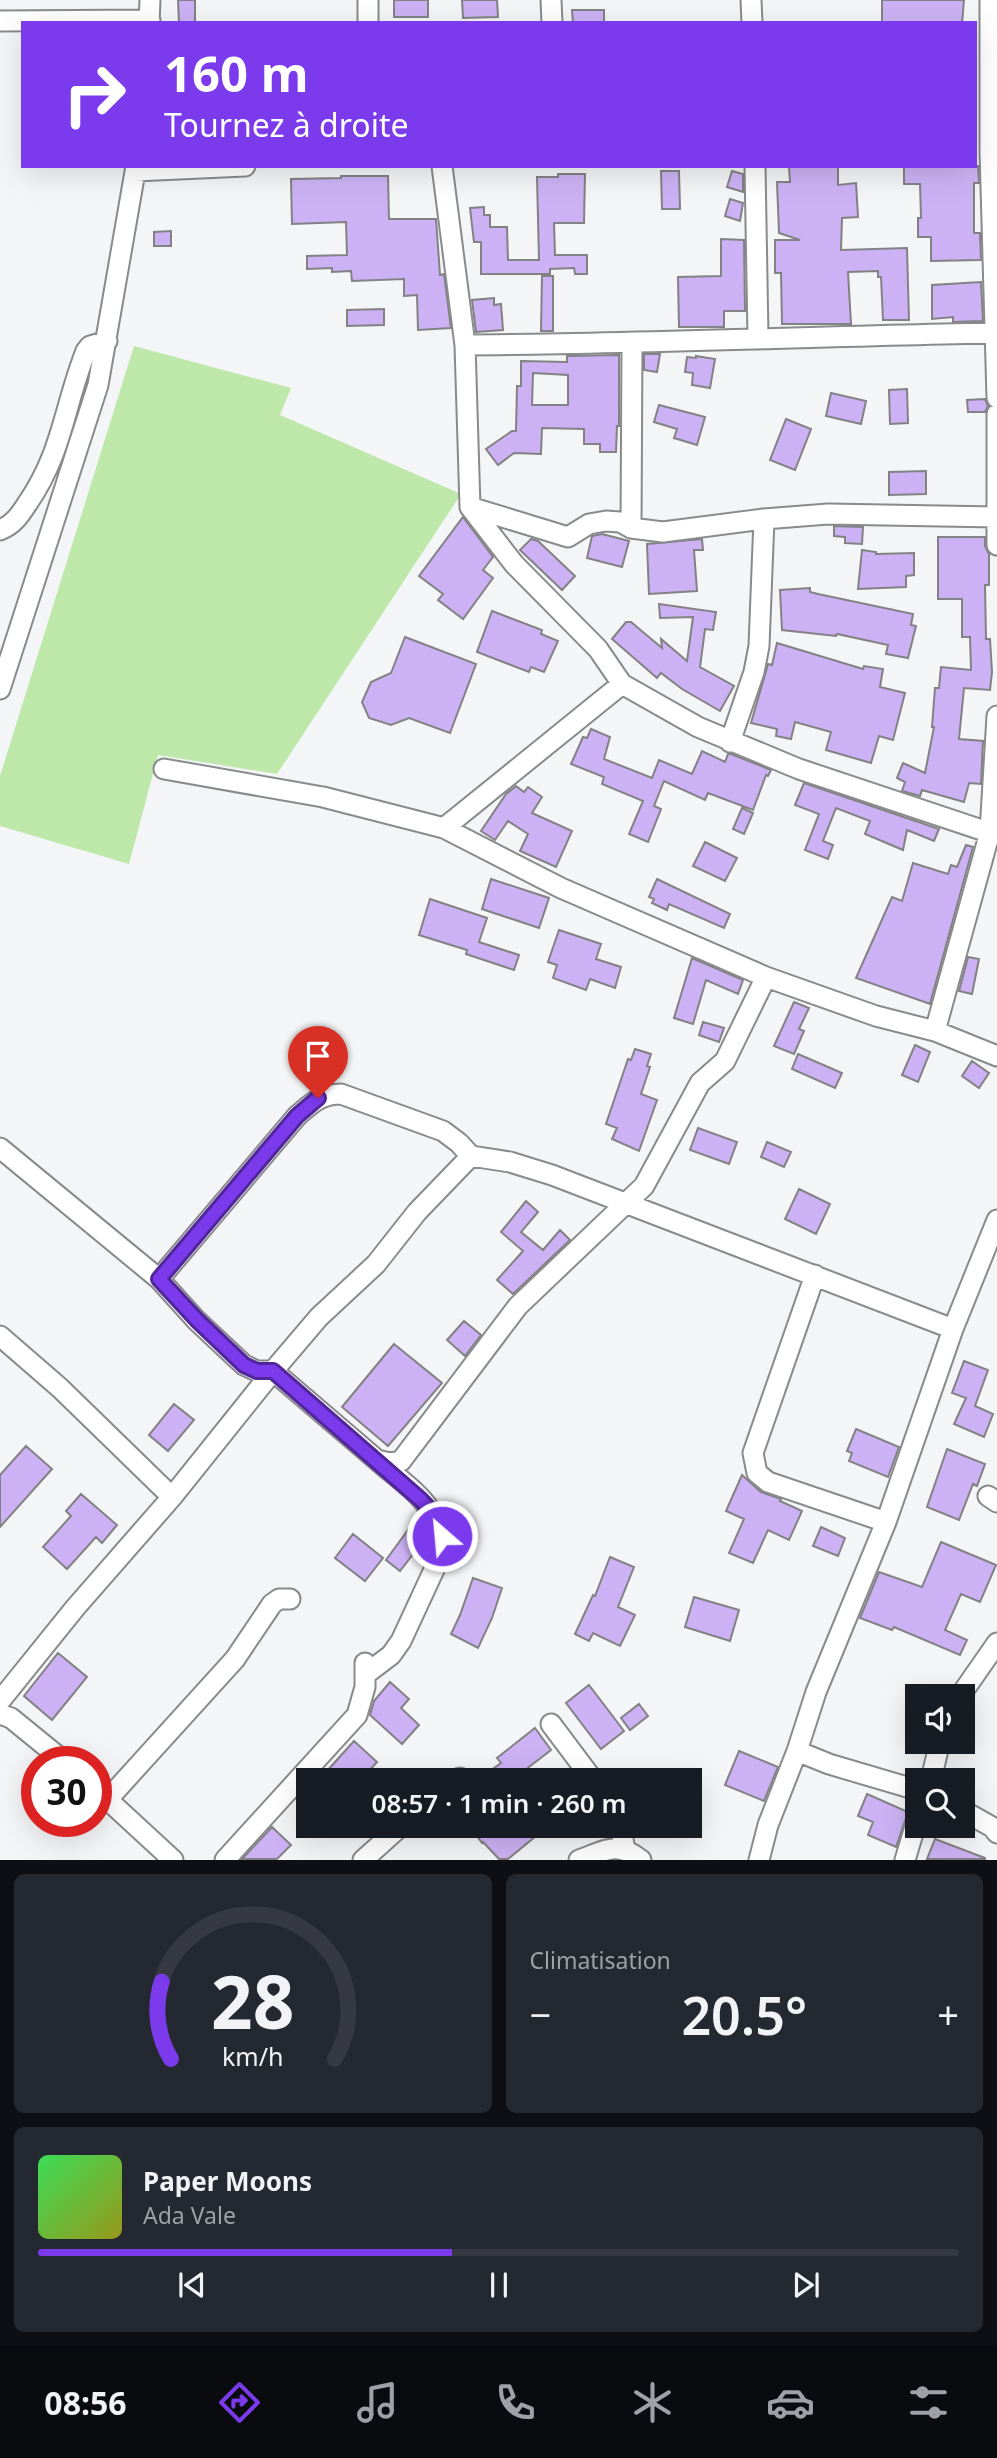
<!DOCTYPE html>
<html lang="fr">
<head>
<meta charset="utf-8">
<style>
  :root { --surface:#171b24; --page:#242831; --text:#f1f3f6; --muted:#9ea1a6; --line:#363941; --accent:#7c3aed }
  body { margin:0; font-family:"Noto Sans",sans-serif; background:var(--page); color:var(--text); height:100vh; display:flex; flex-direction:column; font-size:26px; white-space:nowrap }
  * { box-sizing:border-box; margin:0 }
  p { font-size:23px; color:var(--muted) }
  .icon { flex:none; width:38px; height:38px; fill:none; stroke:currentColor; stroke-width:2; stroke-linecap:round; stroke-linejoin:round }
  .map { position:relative; height:1860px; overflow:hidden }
  .side { display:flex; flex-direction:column; gap:14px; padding:14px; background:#0d0f14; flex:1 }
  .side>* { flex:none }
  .hud { position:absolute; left:21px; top:21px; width:956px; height:147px; border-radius:0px; box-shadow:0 7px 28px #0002; background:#7c3aed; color:#fff; overflow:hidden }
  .tools { position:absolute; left:905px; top:1684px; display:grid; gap:14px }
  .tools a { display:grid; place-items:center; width:70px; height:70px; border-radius:0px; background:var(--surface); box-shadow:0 7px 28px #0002; font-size:35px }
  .speed { position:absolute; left:21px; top:1746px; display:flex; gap:14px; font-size:35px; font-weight:700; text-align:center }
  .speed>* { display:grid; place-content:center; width:91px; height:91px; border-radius:50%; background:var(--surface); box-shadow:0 7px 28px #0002; line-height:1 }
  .speed .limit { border:10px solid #d22; background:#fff; color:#111 }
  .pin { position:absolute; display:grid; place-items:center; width:60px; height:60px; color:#fff; margin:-72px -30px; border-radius:50% 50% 50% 0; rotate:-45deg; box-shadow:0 0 7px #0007 }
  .pin .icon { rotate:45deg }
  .me { position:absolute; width:77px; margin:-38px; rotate:333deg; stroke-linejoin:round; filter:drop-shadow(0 0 5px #0008) }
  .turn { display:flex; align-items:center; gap:24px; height:147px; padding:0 28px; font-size:32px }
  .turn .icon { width:91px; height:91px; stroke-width:2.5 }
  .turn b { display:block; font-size:49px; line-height:60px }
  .big { font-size:52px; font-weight:600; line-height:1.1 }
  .side .widget { flex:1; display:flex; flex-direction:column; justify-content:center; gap:10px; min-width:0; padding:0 24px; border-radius:10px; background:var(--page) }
  .side .dial { align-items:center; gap:0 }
  .dial svg { height:182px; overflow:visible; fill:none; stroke:var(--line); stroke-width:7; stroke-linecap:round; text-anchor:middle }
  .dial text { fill:var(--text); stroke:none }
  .song { display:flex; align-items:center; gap:21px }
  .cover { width:84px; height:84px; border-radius:10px; background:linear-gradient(135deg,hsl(130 70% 55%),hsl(60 70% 35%)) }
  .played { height:7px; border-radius:4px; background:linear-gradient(90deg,var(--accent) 45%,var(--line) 45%) }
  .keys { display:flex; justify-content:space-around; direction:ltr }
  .heat { display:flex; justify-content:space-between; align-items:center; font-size:38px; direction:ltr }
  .side .tiles { flex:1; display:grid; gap:14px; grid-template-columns:1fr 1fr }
  .widget:last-child { grid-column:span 2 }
  .trip { position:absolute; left:296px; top:1768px; width:406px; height:70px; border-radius:0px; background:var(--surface); box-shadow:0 7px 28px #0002; font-weight:600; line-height:70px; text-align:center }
  .tabs { display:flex; height:112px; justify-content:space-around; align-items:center; background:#090b0e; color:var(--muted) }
  .tabs .icon { width:49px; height:49px }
  .tabs .current { color:var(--accent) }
  .tabs b { font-size:32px; color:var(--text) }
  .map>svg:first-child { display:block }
  .green { fill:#bee8aa }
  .building { fill:#ccb2f5; stroke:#828183; stroke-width:2; fill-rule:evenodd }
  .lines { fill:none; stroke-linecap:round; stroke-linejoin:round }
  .minor-casing { stroke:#888a8b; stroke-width:23 }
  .minor { stroke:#fff; stroke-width:19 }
  .route-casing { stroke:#51269a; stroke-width:18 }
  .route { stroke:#7c3aed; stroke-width:12 }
</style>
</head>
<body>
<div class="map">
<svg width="997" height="1860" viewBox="0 0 997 1860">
  <rect width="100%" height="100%" fill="#f3f5f7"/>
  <path class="green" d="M134,346L291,388L280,415L461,494L277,774L158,755L129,864L0,826V776Z"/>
  <path class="building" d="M178,0H195V23H179Z
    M394,0H428V17H394Z
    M462,0H497L498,17L463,18Z
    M882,0H964L962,23H882Z
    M572,10H604V23H573Z
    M838,166V185L856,183L858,217L842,218L841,250L907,248L909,320H883L881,277H878V271L848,272L851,324H782L781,273H775V240H800L779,233L777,182H790L789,167Z
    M904,166H978L979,183H974V233H980L981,260L931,261V237H918V218H921L920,184H904Z
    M661,171H679L680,209H662Z
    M732,171L743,174V192L727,187Z
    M558,174H585L584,223H554L555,255H587V274H575L574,268L550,269V274H481V242H474L470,208L484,207V215H490V227H507L508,260H539L537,177H558Z
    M341,176H388L389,219H436L440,275L444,274L451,328L418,330L417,295L404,296V279L352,281L351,271L332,272V268L307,269V256L347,255L346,222L292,224L291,179L341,178Z
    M730,199L743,203L740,221L725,216Z
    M171,231V246H154V232Z
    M721,239L744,240L745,311H724V327H679L678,277L721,276Z
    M542,276H553V331H541Z
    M981,282L983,321L953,322V317L932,319V285Z
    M494,298V305L501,304L503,330L476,332L472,300Z
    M384,309V325L347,326V310Z
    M644,354H660L657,372L644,370Z
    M619,355V426H617L616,452H600V444H584V429L542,428L541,454L514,453L498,465L486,449L512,431H516L517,386H521V361L567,362V356ZM533,373L568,375V405H532Z
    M696,356L715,359L710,388L692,385L693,373L685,372L687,357L696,358Z
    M907,389L908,423L890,424L889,390Z
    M831,393L866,401L861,424L826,416Z
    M985,399L988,406L985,412H968L967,400Z
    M659,405L705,417L697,445L674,438L677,429L654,422Z
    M786,419L811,429L795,470L770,460Z
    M926,471V494L889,495V472Z
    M463,517L493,557L483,570L493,578L463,619L438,600L443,594L419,576Z
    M834,526L863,527L862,544L845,543V537L834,536Z
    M602,534L629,541L622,567L587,558L592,536Z
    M938,537H985V546L989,554V585H985L986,639H990L992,672L990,690L964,688L959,739L983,741L981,784L969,783L964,802L922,790L920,796L902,791L905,782L897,778L903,763L925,773L934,727H932L935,688H939L941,667L971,670L970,637H962V599H938Z
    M531,539L538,541L575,576L562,590L520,550Z
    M702,539L703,550H694L697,591L649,594L647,544Z
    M862,550L876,552V554L914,553V575L906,576V587L858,589Z
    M810,588V592L818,594L913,614L911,625L916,626L908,658L886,654L888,645L837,634L836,636L782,630L780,590Z
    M659,604L716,612L713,630L705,629L700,667L734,686L720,711L682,689L661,673L657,678L612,639L626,622H631L662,648L661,639L687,661L693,617L660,618Z
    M492,611L542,630L541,634L558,641L544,672L531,667L529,672L477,652Z
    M405,637L476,664L450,733L409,718L391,725L369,718L362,702L371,682L391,673Z
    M777,643L863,669L864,666L883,669L880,687L905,693L893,740L879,736L871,763L826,750L831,732L795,722L791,739L776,736L777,729L751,723L768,664L772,665Z
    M591,729L610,737L604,759L652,778L659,760L692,774L702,751L725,762L728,754H731L771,770L768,776L766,775L753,810L708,793L705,800L664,781L654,806L661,809L648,842L629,834L643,801L602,784L604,777L571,764L583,737L587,738Z
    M804,783L939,829L934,841L907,830L903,850L865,834L870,821L836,808L823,841L833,845L828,859L805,850L819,814L795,805Z
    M516,786L524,792L528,787L542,797L532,813L572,831L556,867L520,851L528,834L508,821L495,840L481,831L506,794Z
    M742,808L753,813L744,834L733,829Z
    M705,842L737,858L725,881L693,866Z
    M966,845L973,847L930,1004L856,978L892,897L902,901L913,863L948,874L951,865L957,867Z
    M491,879L549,898L539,928L482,909Z
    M657,879L730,914L724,928L669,904L667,910L652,903L654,899L649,897Z
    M430,899L487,918L479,942L519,955L514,970L466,954L467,950L419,935Z
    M559,930L601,944L596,959L621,967L615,988L590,979L586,990L553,978L557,965L548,962Z
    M968,957L979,959L972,994L959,991Z
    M692,958L743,980L738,994L706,980L693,1024L674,1018Z
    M794,1002L809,1008L799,1029L804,1031L794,1054L774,1046Z
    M703,1022L724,1028L719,1042L699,1035Z
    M915,1045L930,1052L918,1082L902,1075Z
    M635,1049L651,1054L647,1066L650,1067L641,1094L657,1100L639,1151L612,1139L617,1128L606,1124L628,1059L631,1060Z
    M798,1054L842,1073L835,1088L792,1069Z
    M972,1061L989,1073L979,1088L962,1076Z
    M698,1128L737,1142L729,1164L690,1150Z
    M767,1142L791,1152L784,1167L761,1157Z
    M799,1189L830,1204L816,1234L785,1219Z
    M526,1201L538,1212L521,1232L543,1250L560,1230L570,1240L513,1294L497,1280L523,1251L501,1232Z
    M464,1321L481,1335L465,1356L447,1340Z
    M394,1344L442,1383L388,1446L342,1407Z
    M964,1361L988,1370L975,1406L993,1414L984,1437L954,1424L966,1398L952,1393Z
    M174,1404L194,1420L168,1451L149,1435Z
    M856,1429L899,1447L888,1477L849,1461L852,1453L847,1451Z
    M26,1446L52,1469L0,1527V1475Z
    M947,1449L985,1464L977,1486L973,1484L959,1520L927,1507Z
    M742,1475L761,1492L781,1499L780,1501L802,1511L789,1540L768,1530L753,1563L729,1553L744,1519L726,1511Z
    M81,1494L117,1525L102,1543L96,1537L67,1569L43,1547L71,1516L66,1511Z
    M821,1527L845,1538L838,1556L813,1546Z
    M408,1530L423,1541L400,1571L386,1560Z
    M353,1534L383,1558L365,1581L335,1558Z
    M941,1542L996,1565L980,1602L961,1594L945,1630L967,1640L960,1655L894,1627L892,1630L860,1618L879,1572L922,1587Z
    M610,1557L634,1567L618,1607L635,1615L620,1646L593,1633L589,1641L575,1634L593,1595L595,1596Z
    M473,1578L502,1588L492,1618L478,1648L451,1634L460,1615Z
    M694,1597L739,1610L730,1641L685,1627Z
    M58,1653L87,1677L52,1720L24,1696Z
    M390,1682L409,1699L401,1708L419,1725L402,1744L370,1715L374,1701Z
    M589,1685L624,1731L601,1749L566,1703Z
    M639,1704L648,1716L630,1730L621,1718Z
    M535,1728L551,1750L512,1780H477L501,1763L497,1758Z
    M354,1741L377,1762L361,1780H334L326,1772Z
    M739,1751L778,1767L764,1801L725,1785Z
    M867,1794L908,1812L896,1847L868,1835L873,1822L858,1816Z
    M469,1825H527L536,1836L508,1859H499L483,1842L482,1843Z
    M272,1827L291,1845L277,1859H242Z
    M935,1839L985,1858V1859H927Z"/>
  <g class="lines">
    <g class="minor-casing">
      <path id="minor" d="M368,0V23
        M551,0L552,23
        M751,0L752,23
        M990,0V152L997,398
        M0,21L150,20
        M149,23L150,0
        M442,166L465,345L470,507L514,564L598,649L622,684L698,727L799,769L997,835
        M755,166L758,337
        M135,171L245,166
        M465,345C642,344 819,336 997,333
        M997,414V545
        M470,507L568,537L589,524L606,521L620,522L631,528L663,532L764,519L828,514L997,517
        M631,528L632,344
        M0,530C13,525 20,515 27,504C63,452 64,406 86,351L90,346L107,341
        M0,689L98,385L136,166
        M730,742L754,672L759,646L764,519
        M164,769L323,797L444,828L561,888L766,977L876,1016L935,1031L997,1056
        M444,828L622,684
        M935,1031L990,832L997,716
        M0,1148L159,1279L196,1320L244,1365L257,1371H273L377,1460L389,1463L401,1461L518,1306L644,1186L700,1083L725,1061L766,977
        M815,1275L753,1453L757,1473L768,1482L886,1522
        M159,1279L297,1116C312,1103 321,1094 341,1094L443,1131L459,1143L471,1156L510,1162L552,1175L953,1329
        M0,1336L60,1388L172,1497
        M988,1496L997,1502
        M366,1674L391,1655L401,1641L439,1559C449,1510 410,1489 377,1460
        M960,1696L997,1643
        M0,1701L75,1608L172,1497L273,1371L319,1317L376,1264L417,1212L471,1156
        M0,1714L11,1718L65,1762
        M551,1724L593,1780
        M797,1751L816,1692L886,1522L953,1329L997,1220
        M458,1780L460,1778
        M931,1780L940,1741
        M96,1789L173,1860
        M108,1799L235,1659L272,1604L279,1599H290
        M962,1810L992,1827L997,1833
        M620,1825L625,1849
        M225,1860L357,1715L365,1687V1663
        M363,1860L402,1825
        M579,1860C605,1851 616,1840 641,1860
        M759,1860L768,1825L797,1751L829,1764L917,1790
        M905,1860L917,1820"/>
    </g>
    <use href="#minor" class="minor"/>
  </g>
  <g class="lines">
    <g class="route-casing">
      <path id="route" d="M318,1098L297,1116L159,1279L197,1320L244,1365L257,1371H273L421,1500L433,1513L442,1536"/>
    </g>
    <use href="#route" class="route"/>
  </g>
</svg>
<div class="tools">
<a><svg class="icon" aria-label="sound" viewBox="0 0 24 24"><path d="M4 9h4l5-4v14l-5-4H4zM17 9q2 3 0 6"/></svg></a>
<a><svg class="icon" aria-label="search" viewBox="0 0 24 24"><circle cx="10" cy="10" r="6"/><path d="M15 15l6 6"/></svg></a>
</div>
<div class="speed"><div class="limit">30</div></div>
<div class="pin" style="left:318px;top:1098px;background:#d93025"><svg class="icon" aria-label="arrive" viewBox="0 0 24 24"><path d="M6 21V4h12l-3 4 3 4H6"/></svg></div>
<svg class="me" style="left:442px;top:1536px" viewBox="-20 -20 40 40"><circle r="17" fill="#7c3aed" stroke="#fff" stroke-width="3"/><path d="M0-11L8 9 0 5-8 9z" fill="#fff"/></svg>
<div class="trip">08:57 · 1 min · 260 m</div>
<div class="hud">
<div class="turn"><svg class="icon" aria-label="right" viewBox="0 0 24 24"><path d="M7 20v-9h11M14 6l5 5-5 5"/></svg><div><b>160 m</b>Tournez à droite</div></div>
</div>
</div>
<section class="side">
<div class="tiles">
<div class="widget dial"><svg viewBox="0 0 100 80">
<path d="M14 69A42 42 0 1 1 86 69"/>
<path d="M14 69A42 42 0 0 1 10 35" stroke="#7c3aed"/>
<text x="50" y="56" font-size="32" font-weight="700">28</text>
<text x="50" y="72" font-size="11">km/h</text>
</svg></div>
<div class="widget"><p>Climatisation</p>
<div class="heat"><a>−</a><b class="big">20.5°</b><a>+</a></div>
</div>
<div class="widget">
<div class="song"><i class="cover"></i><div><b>Paper Moons</b><p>Ada Vale</p></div></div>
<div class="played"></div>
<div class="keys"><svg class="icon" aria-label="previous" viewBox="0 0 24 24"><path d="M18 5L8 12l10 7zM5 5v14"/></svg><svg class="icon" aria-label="pause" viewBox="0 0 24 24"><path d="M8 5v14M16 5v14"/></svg><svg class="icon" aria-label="next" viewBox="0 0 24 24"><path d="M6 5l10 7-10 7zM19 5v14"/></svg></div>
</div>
</div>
</section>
<nav class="tabs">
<b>08:56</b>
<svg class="icon current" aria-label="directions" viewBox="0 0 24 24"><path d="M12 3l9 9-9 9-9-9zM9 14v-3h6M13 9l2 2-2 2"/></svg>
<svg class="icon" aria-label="music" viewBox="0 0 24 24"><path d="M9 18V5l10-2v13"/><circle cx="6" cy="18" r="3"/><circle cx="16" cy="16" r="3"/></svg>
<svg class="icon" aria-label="phone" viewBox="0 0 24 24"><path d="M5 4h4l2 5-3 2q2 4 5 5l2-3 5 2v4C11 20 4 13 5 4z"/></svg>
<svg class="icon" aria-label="climate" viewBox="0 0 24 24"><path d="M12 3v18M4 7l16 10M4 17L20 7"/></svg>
<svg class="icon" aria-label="car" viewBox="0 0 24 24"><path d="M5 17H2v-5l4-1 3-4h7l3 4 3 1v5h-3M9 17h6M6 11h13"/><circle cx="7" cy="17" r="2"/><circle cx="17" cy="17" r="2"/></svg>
<svg class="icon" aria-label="filters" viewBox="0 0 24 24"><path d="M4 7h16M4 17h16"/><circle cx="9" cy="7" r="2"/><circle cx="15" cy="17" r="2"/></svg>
</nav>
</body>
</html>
